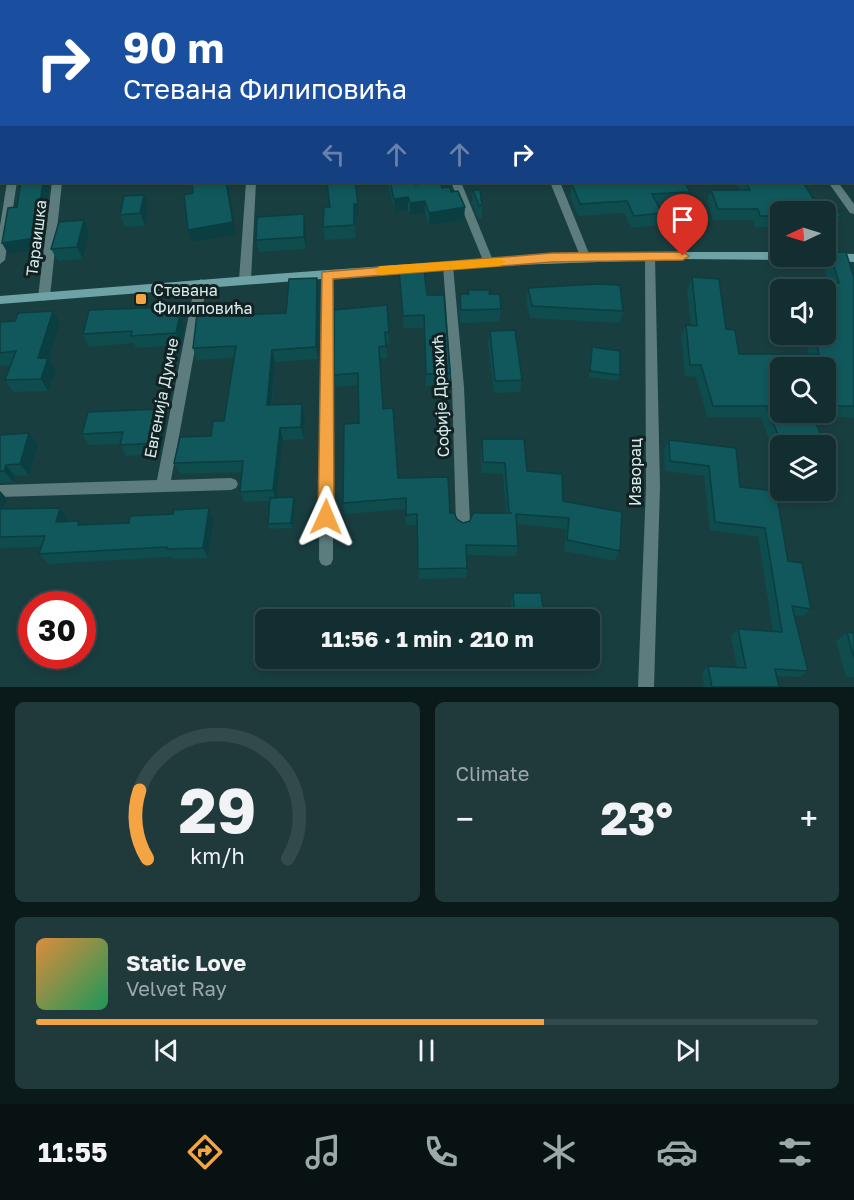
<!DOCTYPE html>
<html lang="en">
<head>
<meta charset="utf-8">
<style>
  :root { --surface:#132e30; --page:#203a3c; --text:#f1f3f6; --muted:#9da8ab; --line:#324a4c; --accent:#f4a443 }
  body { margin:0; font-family:"Golos Text",sans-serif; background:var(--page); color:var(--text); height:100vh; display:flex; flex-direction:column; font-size:22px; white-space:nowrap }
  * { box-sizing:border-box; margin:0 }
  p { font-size:20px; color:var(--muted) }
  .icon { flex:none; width:33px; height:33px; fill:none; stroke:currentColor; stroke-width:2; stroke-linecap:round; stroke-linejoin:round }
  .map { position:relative; height:687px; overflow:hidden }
  .sheet { display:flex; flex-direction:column; gap:15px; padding:15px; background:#0a191a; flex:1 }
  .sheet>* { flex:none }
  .top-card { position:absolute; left:0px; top:0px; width:855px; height:183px; box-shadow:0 3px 9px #0003,0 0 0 2px var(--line); background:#1a4fa0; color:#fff; overflow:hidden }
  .needle { width:39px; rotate:266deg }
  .buttons { position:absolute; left:770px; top:201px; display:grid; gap:12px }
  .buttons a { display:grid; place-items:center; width:66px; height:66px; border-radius:9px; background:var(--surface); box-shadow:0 3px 9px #0003,0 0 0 2px var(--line); font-size:30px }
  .speed { position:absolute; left:18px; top:591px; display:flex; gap:12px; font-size:30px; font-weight:700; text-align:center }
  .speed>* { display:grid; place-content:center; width:78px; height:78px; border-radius:50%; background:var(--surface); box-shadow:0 3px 9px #0003,0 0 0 2px var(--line); line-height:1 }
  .speed .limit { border:9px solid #d22; background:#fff; color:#111 }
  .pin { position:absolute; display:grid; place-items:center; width:51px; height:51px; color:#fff; margin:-62px -26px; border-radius:50% 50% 50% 0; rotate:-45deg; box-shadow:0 0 6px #0007 }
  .pin .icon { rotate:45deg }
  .me { position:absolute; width:66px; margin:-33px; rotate:1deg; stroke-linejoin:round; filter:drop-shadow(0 0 4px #0008) }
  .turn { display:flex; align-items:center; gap:21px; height:126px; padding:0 24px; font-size:27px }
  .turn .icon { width:78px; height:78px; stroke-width:2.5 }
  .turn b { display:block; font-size:42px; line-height:51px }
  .lanes { display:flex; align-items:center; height:57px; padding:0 24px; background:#0003; justify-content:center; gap:30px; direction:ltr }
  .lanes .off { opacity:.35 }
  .big { font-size:45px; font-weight:700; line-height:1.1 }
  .sheet .tile { flex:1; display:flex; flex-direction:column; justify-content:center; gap:9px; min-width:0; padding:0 21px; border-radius:9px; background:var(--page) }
  .sheet .dial { align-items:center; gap:0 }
  .dial svg { height:156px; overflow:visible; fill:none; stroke:var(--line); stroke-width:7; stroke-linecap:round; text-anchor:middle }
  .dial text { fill:var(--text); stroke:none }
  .song { display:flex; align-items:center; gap:18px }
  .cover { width:72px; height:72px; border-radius:9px; background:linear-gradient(135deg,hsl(30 70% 55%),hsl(150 70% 35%)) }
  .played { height:6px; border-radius:3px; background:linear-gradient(90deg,var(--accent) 65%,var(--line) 65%) }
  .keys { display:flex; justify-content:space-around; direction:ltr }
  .heat { display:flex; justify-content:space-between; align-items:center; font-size:33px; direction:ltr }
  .sheet .tiles { flex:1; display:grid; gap:15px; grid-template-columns:1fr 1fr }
  .tile:last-child { grid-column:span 2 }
  .trip { position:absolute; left:255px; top:609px; width:345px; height:60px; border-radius:9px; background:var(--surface); box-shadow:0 3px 9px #0003,0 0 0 2px var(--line); font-weight:700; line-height:60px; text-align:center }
  .menu { display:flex; height:96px; justify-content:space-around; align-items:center; background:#081213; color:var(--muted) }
  .menu .icon { width:42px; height:42px }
  .menu .selected { color:var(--accent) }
  .menu b { font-size:27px; color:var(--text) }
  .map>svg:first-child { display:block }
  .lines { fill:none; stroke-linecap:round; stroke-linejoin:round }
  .service { fill:#5c7c7e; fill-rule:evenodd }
  .minor { fill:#5c7c7e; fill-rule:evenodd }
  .secondary { fill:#6da3a5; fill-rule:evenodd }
  .wall { fill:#0e4c4e; fill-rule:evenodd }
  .shaded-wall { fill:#0b3e40 }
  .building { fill:#10585b; stroke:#0b3e40; stroke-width:1.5 }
  .route { fill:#f4a443; stroke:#9f6b2c; stroke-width:1.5 }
  .slow { fill:#f59e0b }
  .poi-dot { fill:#f4a443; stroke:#122223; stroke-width:2 }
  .labels { text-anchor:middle; stroke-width:6; stroke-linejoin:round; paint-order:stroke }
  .street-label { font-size:16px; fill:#d8eced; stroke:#122223 }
  .poi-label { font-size:16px; fill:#d8eced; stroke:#122223; text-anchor:start }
</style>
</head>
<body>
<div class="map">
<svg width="854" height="687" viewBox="0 0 854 687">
  <rect width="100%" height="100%" fill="#193e40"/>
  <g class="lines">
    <path class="service" d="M550,182H560L590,256L589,259L585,260L580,256Z"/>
    <path class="minor" d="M266,0H274V2H267Z
      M665,0H673L674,2H666Z
      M7,182H17L5,260L0,264V226Z
      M52,182H62L50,297L44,301L38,297Z
      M246,182H256L251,280L245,284L239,280Z
      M451,182H461L494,263L493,266H485L484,263Z
      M828,182H838L854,204V214L850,213Z
      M650,252L655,256L660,487L654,687H638L646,487L645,256Z
      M448,262L453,266L464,387L470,524L468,529L463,531L458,529L456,524L452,387L443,266Z
      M327,271L333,275V559L331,564L326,566L321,564L319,559L321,275Z
      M201,279L207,283L171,480L231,478L236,480L238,484L236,488L231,490L0,497V485L157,480L195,283Z"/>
    <path class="secondary" d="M682,252H780V256H785L780,260L682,259L487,266L0,304V296C227,278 454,257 682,252Z
      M825,253L854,254V262L797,260L792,256H825Z"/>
  </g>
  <path class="wall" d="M607,0H666L667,2H608Z
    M387,182H414L415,185L442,188L451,192L464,220L429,225L425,213L410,215L408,210L395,211Z
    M594,182H685L690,192L686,205L658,206L662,213L658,225L631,228L624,213L578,216L570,196L572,184Z
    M735,182H803L814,200L841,217L834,228H825V212H780V227H755L753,220H713L707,201L711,190H740Z
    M473,190L482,205V218H478L472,203Z
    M330,207L359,216L355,217L356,238L325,240L323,227Z
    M148,208L145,226L125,227L120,215Z
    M84,220L89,233L83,259L58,261L51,249Z
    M306,227V249L259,252L256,240Z
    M830,252L854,278V418L841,417H813L824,442L822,446H780V454H774L761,417H707L696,377L685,376L681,336L686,325H691L687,289L692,277L726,329L739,354H809L804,334H825V290H815L819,282H828L823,264ZM825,368V412H780Z
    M399,270L427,295L450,373V385L426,386L424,328H404Z
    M528,288L623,311L620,323L530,318L526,301Z
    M319,290L318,359L275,362L272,405L302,404L305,415L304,439L283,440L276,497L295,502L293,528L269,529L268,524L270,501L244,502L240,492L242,472L180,474L174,463L211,436L224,421L234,358L197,360L193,348L214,313L215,316L286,313Z
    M468,290L489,294L501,309L499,322L460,323L459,307L460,294H468Z
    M387,305L389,344H386L387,358L380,359L383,409L398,478L450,513L457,519L463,523L506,513L503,474L481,473V450L482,439L527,471L563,501L620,551L615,561L564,551L566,529L517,524L518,546L516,556L466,555L467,568L466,578L419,579L417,525H406V509L345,514L343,503L359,423L358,385L336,387L334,375Z
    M171,307L174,315L184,327L181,345L136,348L134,343L89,347L83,334Z
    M0,322L60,323L49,359L56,370L48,391L13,392L5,380L11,365L0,366Z
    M490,331L522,380L520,392L494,393L488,343Z
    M592,347L620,375L618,381L589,377L590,353Z
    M161,409L166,420L160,454L126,456L120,444L89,445L82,434Z
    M0,435L38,445L29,475L15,476L13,482L0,483Z
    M669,440L740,487L788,561L811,609L803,616L794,615L808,671L800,677L777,676L779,687H704L702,672L708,666L737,667L731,636L738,629L773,631L758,537L710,530L704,476L665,471L664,450Z
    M0,491L7,499L4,509L68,519L67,522L82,525L129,523L173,514L209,508L214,519L208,558L172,559L171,557L48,564L39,554L42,547L0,548Z
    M513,593L545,620H512L511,602Z
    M847,632L854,633V677H846L836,641Z"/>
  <path class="shaded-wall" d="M88,0H103L104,2H89Z
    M2,100V136L0,141V107Z
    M2,147V159H0V148Z
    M43,182H50L41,249L8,254L2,243Z
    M226,182L228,183L236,234L192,242L188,230Z
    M144,195L148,208L145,226L140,213Z
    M408,197V210L395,211L394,199Z
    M425,201V213L410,215V203Z
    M354,204H358L359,216L355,217L356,238Z
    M465,207L464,220L429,225V213Z
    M304,214L306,227V249L304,237Z
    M84,220L89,233L83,259L77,247Z
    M317,278L319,290L318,359L316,347Z
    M171,307L175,320L169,316Z
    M53,311L60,323L49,359L56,370L48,391L41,379L38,358Z
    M180,315L184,327L181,345L176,333Z
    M272,350L275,362L270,417L267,405Z
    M302,404L305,415L304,439L301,427Z
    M161,409L166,420L160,454L154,443Z
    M280,428L283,440L276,501L273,490Z
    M29,433L38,445L29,475L20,464Z
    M6,465L15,476L13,482L4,471Z
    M0,491L7,499L0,520Z
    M294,497L295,502L293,528L291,523Z
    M60,508L68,519L64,532L56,522Z
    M209,508L214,519L208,558L203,548Z"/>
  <path class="building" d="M0,0H22V2H2V100L0,107Z
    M43,0H66V2H43Z
    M102,0H125V2H102Z
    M208,0H247V2H208Z
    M302,0H446L447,2H302Z
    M619,0H666L667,2H620Z
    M0,131H2V147L0,148Z
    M21,182H43L35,238L2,243L8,208L17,207Z
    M192,182H226L233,222L188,230L184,195L193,193Z
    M327,182H355L358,204H354V225L323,227L324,207H330Z
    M390,182H414L415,185L440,182L442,188L450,187L451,192L458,191L465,207L429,213L425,201L410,203L408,197L394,199Z
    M604,182H685L690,192L652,194L662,213L634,216L627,201L580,204L572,184Z
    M746,182H803L814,200H833L841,217H825V212H780V216H760L758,209H718L711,190H750Z
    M473,190H480L482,205L479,206Z
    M144,195L140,213L120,215L124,196Z
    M304,214V237L256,240L257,217Z
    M84,220L77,247L51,249L59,222Z
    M830,252H846L854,278V406H825V368H780V412H811L824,442L781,443L767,406H713L701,365H690L686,325L697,326L692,277L719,279L726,329L735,330L739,354H819L814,334H825V290H821L819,282L839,283Z
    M424,269L427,295H444L450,373L426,374L424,315L403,316L399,270Z
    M317,278L316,347L272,350L267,405L302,404L301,427L280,428L273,490L240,492L243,461L174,463L180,437L211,436L213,421H224L236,346L193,348L197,314L214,313V316L286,313L289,279Z
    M597,284L620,285L623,311L532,306L528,288Z
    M468,290H490L489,294H500L501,309L461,310L460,294H469Z
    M387,305L389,332H385L386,346L379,347L383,409L393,408L398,478L448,477L450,513H454L457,519L463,523L470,521L473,513H512H509L505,463L483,462L482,439H524L527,471L562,474L563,501L622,512L620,551L567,540L569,518L516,514L518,546L466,545L467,568L418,569L417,514L406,515V498L343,503L344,424L359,423L358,373L334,375V310Z
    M171,307L169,316L180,315L176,333L131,336L132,331L83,334L89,310Z
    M53,311L38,358H48L41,379L5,380L16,351L0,353V322L15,321L18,313Z
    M515,330L522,380L495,381L490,331Z
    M592,347L620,351V375L590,371Z
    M161,409L154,443L120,445L123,432L82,434L88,412Z
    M29,433L20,464L6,465L4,471H0V435Z
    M669,440L736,448L740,487L776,491L788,561L802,563L811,609L792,606L808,671L775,669L779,687H712L708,666L746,668L738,629L782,632L765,528L715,522L709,466L670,461Z
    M294,497L291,523L268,524L270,498Z
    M60,508L56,522L79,521L78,525L129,523L130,516L173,514L174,510L209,508L203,548L166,549L167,547L39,554L45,536L0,537V509Z
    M513,593H541L545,620H515Z
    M847,632L854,633V658Z"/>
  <path class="route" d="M683,252L689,256L683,260L552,262L333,279L334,517L332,523L326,525L320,523L318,517L322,272L552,253Z"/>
  <path class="slow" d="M500,258L506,262L500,266L380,275L374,271L380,266Z"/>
  <rect class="poi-dot" x="135" y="293" width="12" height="12" rx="3"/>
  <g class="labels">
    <g class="street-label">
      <text transform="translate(36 238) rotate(-83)" y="6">Тараишка</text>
      <text transform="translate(440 396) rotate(-93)" y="6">Софије Дражић</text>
      <text transform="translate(161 398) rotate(-79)" y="6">Евгенија Думче</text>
      <text transform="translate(635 472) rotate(-90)" y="6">Изворац</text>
    </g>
    <g class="poi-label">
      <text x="153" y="296">Стевана<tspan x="153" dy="18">Филиповића</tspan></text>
    </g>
  </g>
</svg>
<div class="buttons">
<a><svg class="needle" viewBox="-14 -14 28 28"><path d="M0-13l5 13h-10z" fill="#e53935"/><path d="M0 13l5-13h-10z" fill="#9da8ab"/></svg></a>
<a><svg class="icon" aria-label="sound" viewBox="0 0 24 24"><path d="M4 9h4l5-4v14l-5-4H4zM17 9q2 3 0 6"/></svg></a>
<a><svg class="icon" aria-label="search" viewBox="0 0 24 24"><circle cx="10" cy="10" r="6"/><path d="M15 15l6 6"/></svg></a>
<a><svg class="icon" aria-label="layers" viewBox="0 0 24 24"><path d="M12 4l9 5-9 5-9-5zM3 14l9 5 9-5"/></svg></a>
</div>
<div class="speed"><div class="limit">30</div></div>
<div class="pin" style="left:683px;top:256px;background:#d93025"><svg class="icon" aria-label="arrive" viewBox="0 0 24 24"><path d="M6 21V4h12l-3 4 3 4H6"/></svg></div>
<svg class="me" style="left:326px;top:517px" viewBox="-20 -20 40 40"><path d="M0-17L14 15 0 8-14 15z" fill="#f4a443" stroke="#fff" stroke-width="4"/></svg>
<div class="trip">11:56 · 1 min · 210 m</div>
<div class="top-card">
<div class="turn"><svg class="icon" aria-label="right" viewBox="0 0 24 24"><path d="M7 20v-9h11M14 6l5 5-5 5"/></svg><div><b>90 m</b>Стевана Филиповића</div></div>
<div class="lanes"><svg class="icon off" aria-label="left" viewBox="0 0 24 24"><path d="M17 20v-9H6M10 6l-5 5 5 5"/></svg><svg class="icon off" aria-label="ahead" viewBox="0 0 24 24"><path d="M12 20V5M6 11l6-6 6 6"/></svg><svg class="icon off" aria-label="ahead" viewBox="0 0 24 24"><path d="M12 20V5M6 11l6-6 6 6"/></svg><svg class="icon" aria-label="right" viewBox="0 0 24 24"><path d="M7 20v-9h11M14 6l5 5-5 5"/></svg></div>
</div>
</div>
<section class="sheet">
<div class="tiles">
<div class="tile dial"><svg viewBox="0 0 100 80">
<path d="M14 69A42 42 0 1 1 86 69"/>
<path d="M14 69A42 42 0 0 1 10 34" stroke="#f4a443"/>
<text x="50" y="56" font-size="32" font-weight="700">29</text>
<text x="50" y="72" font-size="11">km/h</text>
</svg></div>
<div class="tile"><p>Climate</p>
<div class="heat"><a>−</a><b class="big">23°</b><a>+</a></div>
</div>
<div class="tile">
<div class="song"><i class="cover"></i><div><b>Static Love</b><p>Velvet Ray</p></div></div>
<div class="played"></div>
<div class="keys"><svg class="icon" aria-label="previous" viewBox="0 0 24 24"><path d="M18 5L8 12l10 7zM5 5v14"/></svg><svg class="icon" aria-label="pause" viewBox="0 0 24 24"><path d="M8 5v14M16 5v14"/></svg><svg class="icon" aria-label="next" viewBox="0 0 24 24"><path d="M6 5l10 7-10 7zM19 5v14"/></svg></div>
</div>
</div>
</section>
<nav class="menu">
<b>11:55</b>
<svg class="icon selected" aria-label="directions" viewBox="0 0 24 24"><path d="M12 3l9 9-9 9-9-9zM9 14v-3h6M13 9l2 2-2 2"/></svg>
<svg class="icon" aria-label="music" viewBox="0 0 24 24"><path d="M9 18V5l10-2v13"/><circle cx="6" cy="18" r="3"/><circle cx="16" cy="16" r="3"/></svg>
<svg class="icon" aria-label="phone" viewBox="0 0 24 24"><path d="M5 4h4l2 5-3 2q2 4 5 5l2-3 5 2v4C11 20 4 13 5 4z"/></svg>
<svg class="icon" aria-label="climate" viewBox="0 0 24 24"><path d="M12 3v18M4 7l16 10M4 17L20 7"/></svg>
<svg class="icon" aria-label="car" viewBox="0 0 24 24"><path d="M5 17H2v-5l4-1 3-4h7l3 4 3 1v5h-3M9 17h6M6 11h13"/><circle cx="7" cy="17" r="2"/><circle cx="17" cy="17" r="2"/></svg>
<svg class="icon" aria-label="filters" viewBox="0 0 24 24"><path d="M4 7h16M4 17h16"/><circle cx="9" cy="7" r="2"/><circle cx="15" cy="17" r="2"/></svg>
</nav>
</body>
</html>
